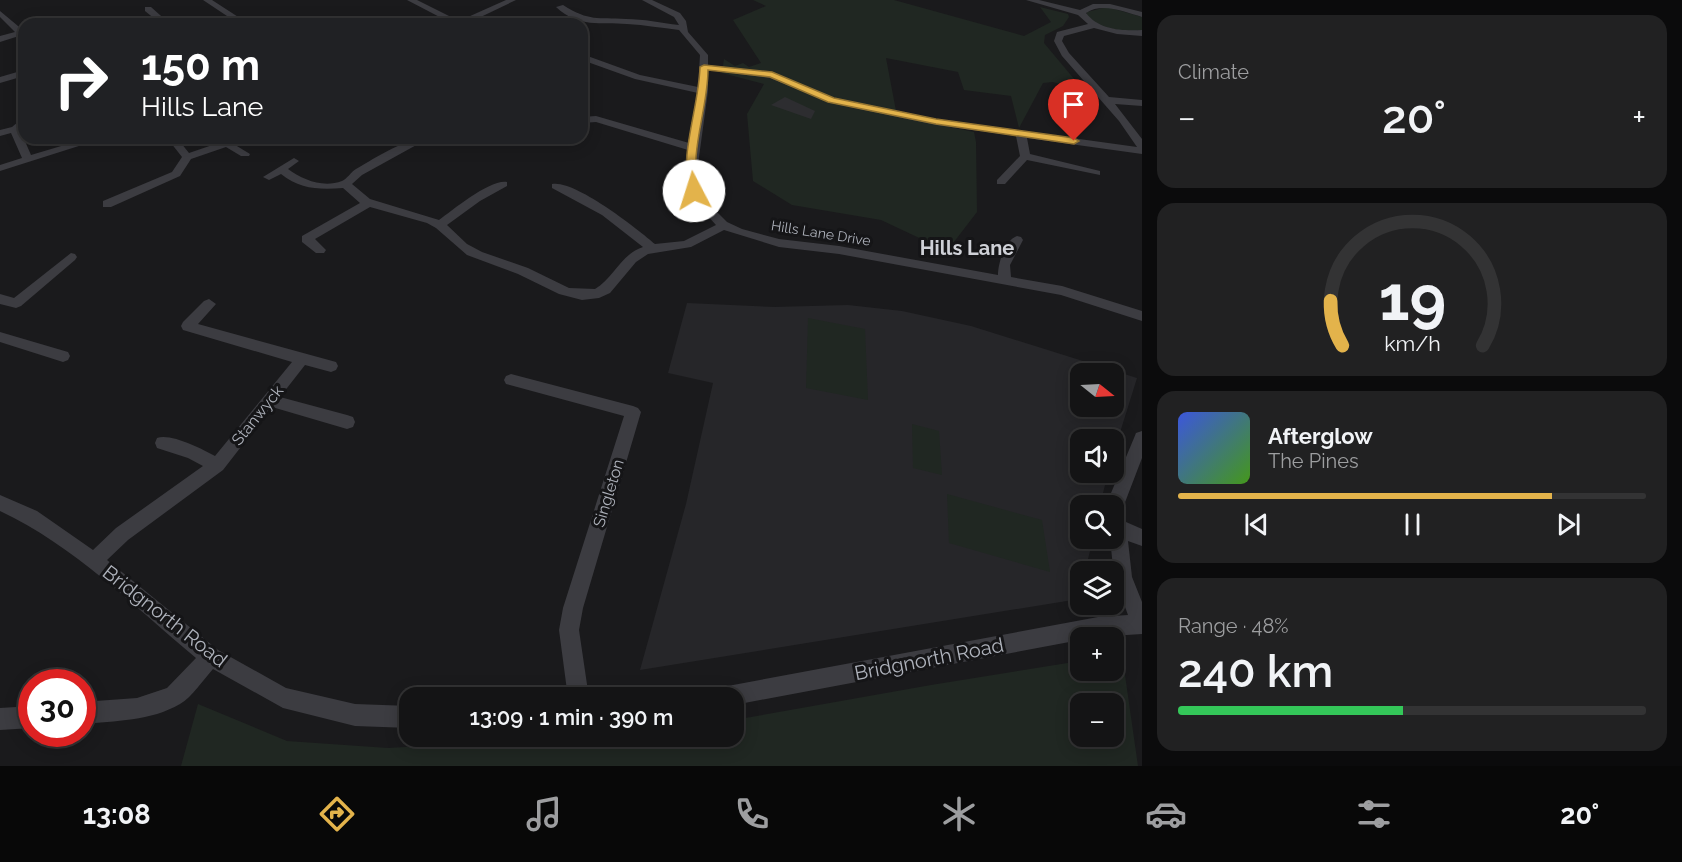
<!DOCTYPE html>
<html lang="en">
<head>
<meta charset="utf-8">
<style>
  :root { --surface:#141415; --page:#212122; --text:#f1f3f6; --muted:#9d9ea0; --line:#333334; --accent:#e3b34b }
  body { margin:0; font-family:Raleway,sans-serif; background:var(--page); color:var(--text); height:100vh; display:flex; flex-direction:column; font-size:22px; white-space:nowrap }
  * { box-sizing:border-box; margin:0 }
  p { font-size:20px; color:var(--muted) }
  .icon { flex:none; width:33px; height:33px; fill:none; stroke:currentColor; stroke-width:2; stroke-linecap:round; stroke-linejoin:round }
  .map { position:relative; flex:1; overflow:hidden }
  .details { display:flex; flex-direction:column; gap:15px; padding:15px; background:#0b0b0c; width:540px }
  .details>* { flex:none }
  .hud { position:absolute; left:18px; top:18px; width:570px; height:126px; border-radius:18px; box-shadow:0 3px 15px #0003,0 0 0 2px var(--line); background:#202124; color:#fff; overflow:hidden }
  .needle { width:39px; rotate:108deg }
  .buttons { position:absolute; left:1070px; top:363px; display:grid; gap:12px }
  .buttons a { display:grid; place-items:center; width:54px; height:54px; border-radius:12px; background:var(--surface); box-shadow:0 3px 15px #0003,0 0 0 2px var(--line); font-size:30px }
  .speed { position:absolute; left:18px; top:669px; display:flex; gap:12px; font-size:30px; font-weight:700; text-align:center }
  .speed>* { display:grid; place-content:center; width:78px; height:78px; border-radius:50%; background:var(--surface); box-shadow:0 3px 15px #0003,0 0 0 2px var(--line); line-height:1 }
  .speed .limit { border:9px solid #d22; background:#fff; color:#111 }
  .pin { position:absolute; display:grid; place-items:center; width:51px; height:51px; color:#fff; margin:-62px -26px; border-radius:50% 50% 50% 0; rotate:-45deg; box-shadow:0 0 6px #0007 }
  .pin .icon { rotate:45deg }
  .me { position:absolute; width:66px; margin:-33px; rotate:355deg; stroke-linejoin:round; filter:drop-shadow(0 0 4px #0008) }
  .turn { display:flex; align-items:center; gap:21px; height:126px; padding:0 24px; font-size:27px }
  .turn .icon { width:78px; height:78px; stroke-width:2.5 }
  .turn b { display:block; font-size:42px; line-height:51px }
  .big { font-size:45px; font-weight:600; line-height:1.1 }
  .details .card { flex:1; display:flex; flex-direction:column; justify-content:center; gap:9px; min-width:0; padding:0 21px; border-radius:18px; background:var(--page) }
  .details .dial { align-items:center; gap:0 }
  .dial svg { height:156px; overflow:visible; fill:none; stroke:var(--line); stroke-width:7; stroke-linecap:round; text-anchor:middle }
  .dial text { fill:var(--text); stroke:none }
  .song { display:flex; align-items:center; gap:18px }
  .cover { width:72px; height:72px; border-radius:9px; background:linear-gradient(135deg,hsl(230 70% 55%),hsl(100 70% 35%)) }
  .played { height:6px; border-radius:3px; background:linear-gradient(90deg,var(--accent) 80%,var(--line) 80%) }
  .keys { display:flex; justify-content:space-around; direction:ltr }
  .heat { display:flex; justify-content:space-between; align-items:center; font-size:33px; direction:ltr }
  .charge { height:9px; border-radius:4px; background:linear-gradient(90deg,#34c759 48%,var(--line) 0) }
  .trip { position:absolute; left:399px; top:687px; width:345px; height:60px; border-radius:18px; background:var(--surface); box-shadow:0 3px 15px #0003,0 0 0 2px var(--line); font-weight:600; line-height:60px; text-align:center }
  .dock { display:flex; height:96px; justify-content:space-around; align-items:center; background:#080808; color:var(--muted) }
  .dock .icon { width:42px; height:42px }
  .dock .selected { color:var(--accent) }
  .dock b { font-size:27px; color:var(--text) }
  main { display:flex; flex:1; min-height:0 }
  .map>svg:first-child { display:block }
  .built { fill:#262629; fill-rule:evenodd }
  .green { fill:#202722; fill-rule:evenodd }
  .building { fill:#2d2d30 }
  .lines { fill:none; stroke-linecap:round; stroke-linejoin:round }
  .minor { fill:#3c3c41; fill-rule:evenodd }
  .route { fill:#e3b34b; stroke:#947431; stroke-width:1.5 }
  .labels { text-anchor:middle; stroke-width:6; stroke-linejoin:round; paint-order:stroke }
  .far-street-label { font-size:14px; fill:#aeb2bb; stroke:#151517 }
  .street-label { font-size:16px; fill:#aeb2bb; stroke:#151517 }
  .quarter-label { font-size:20px; font-weight:bold; fill:#cfd1d7; stroke:#151517 }
  .near-street-label { font-size:20px; fill:#aeb2bb; stroke:#151517 }
</style>
</head>
<body>
<main>
<div class="map">
<svg width="1142" height="766" viewBox="0 0 1142 766">
  <rect width="100%" height="100%" fill="#1a1a1c"/>
  <path class="built" d="M687,303L774,307L848,305L902,311L971,326L1137,378L1113,455V440H1080V472L1108,473L1100,505L1080,506V538L1093,539L1085,571L1080,572L1079,599L640,670L686,504L713,383L668,373ZM1080,374H1113V406H1080Z"/>
  <path class="green" d="M753,0H894L1024,36L1051,22L1040,7L1068,14L1069,17L1063,26L1045,35L1044,43L1085,92L1053,82L1043,83L1019,128L1011,96L964,90L958,72L886,58L897,116L974,132L976,142L977,212L947,251L881,220L792,205L753,181L747,114L764,84L722,73L724,59L735,66L743,63L749,67L761,63L733,20L766,6Z
    M1107,7L1142,17V30C1125,33 1099,29 1087,15V12Z
    M808,318L865,329L868,400L806,388Z
    M912,424L939,431L942,475L913,468Z
    M947,494L1042,520L1050,572L949,543Z
    M1122,654L1138,766H181L198,704L287,741L388,748L576,737L734,736V720L931,685L1080,661V670H1113V656ZM1080,704H1113V736H1080Z"/>
  <path class="building" d="M785,97L815,111L811,119L771,105Z"/>
  <g class="lines">
    <path class="minor" d="M203,0H212L249,24H239Z
      M407,0H417L459,21L506,0H516L466,24H453Z
      M642,0H652L680,13L686,21L688,32L708,55V65L772,72L834,98L936,119L1137,147L1119,121L1062,56L1054,41L1057,32L1088,24L1078,15L1026,0H1039L1080,10L1093,4H1110L1142,12V17C1125,12 1102,2 1086,13C1099,30 1122,31 1142,30V36L1117,34L1094,28L1064,36L1062,41L1069,53L1109,97L1142,100V106L1115,104L1142,139V154L1027,138L1030,154L1100,171V175L1027,160L1005,184H997V180L1020,156L1016,136L936,125L831,103L770,78L708,70V91L696,179L705,200L727,222L742,229L779,239L839,246L998,275C998,263 1005,240 1017,236L1021,237L1023,240L1010,265L1011,277L1062,286L1142,311V321L1061,295L839,254L779,247L724,230L691,247L648,254L636,262L610,293L599,298L582,300L559,294L518,274L467,255L436,228L427,223L370,207L315,239L326,250L324,253H316L302,242V236L360,203L343,188C319,190 300,189 281,174L269,180L263,177L294,158L299,161L288,169C303,180 323,188 342,181C347,179 351,172 356,169C377,157 405,138 429,138L362,175L352,184L370,199L439,220C453,210 490,179 507,182V186L480,201L447,225L467,244L482,252L528,268L569,288L595,289C614,278 621,254 643,247L602,215L552,188V184C574,179 638,229 655,244L684,241L716,225C689,196 681,190 688,150L596,122L582,123V117L596,116L689,143L698,93L635,79L582,60V54L640,75L698,87L700,55L679,30C662,28 645,25 627,24C600,22 579,28 556,7L563,5C590,22 597,17 626,19C644,19 661,23 679,25L674,17Z
      M148,7H151L170,24H161L145,11V7Z
      M0,11L24,31V39L19,36L0,42V36L15,32L0,17Z
      M24,70V76L0,83V77Z
      M24,117L21,132L31,155L88,138H104L0,171V165L22,158L11,133L0,136V130L12,127Z
      M167,138H177L189,153L227,140L250,154L249,156H241L226,147L191,159L180,176L111,207H103V201L172,172L182,157Z
      M544,138H555L548,143L544,142Z
      M71,253L75,254L77,257L75,260L21,306L16,308L0,304V294L14,298Z
      M209,299L216,304L198,324L336,362L338,366L336,370L331,372L305,365L280,397L347,415L353,417L355,422L353,427L347,429L272,407L223,470L128,540L107,560L218,650L286,688L355,704L410,706V728L355,726L283,708L213,669C203,680 192,697 180,704C151,721 115,721 82,724V702L137,698L167,688L196,658C135,607 73,545 0,511V495L37,511L93,550L116,528L203,466L188,458L157,448L155,443L157,438C171,433 202,449 215,456L292,362L183,330L181,326L183,322L204,301Z
      M0,332L68,352L70,356L68,360L63,362L0,342Z
      M511,374L633,406L638,408L641,412L583,608L579,630L589,698H568L559,630L563,608L624,416L506,384L504,380L506,376Z
      M1142,431V458L1124,505L1126,522L1142,529V546L1128,541L1132,577L1142,602V634L1080,638V640L734,705V698H707L710,691L717,688L1098,617L1128,615L1114,577L1110,538H1113V506L1106,505L1134,438L1136,433Z
      M32,706V728L0,730V708Z"/>
  </g>
  <path class="route" d="M704,65L772,72L834,98L936,119L1074,138L1079,141L1074,144L936,124L828,102L770,77L708,70C708,109 688,155 699,191L694,195L689,191C679,157 699,106 700,67Z"/>
  <g class="labels">
    <g class="far-street-label">
      <text transform="translate(821 233) rotate(9)" y="5">Hills Lane Drive</text>
    </g>
    <g class="street-label">
      <text transform="translate(257 415) rotate(-51)" y="6">Stanwyck</text>
      <text transform="translate(608 493) rotate(-73)" y="6">Singleton</text>
    </g>
    <g class="quarter-label">
      <text x="967" y="255">Hills Lane</text>
    </g>
    <g class="near-street-label">
      <text transform="translate(165 616) rotate(38)" y="7">Bridgnorth Road</text>
      <text transform="translate(929 659) rotate(-11)" y="7">Bridgnorth Road</text>
    </g>
  </g>
</svg>
<div class="buttons">
<a><svg class="needle" viewBox="-14 -14 28 28"><path d="M0-13l5 13h-10z" fill="#e53935"/><path d="M0 13l5-13h-10z" fill="#9d9ea0"/></svg></a>
<a><svg class="icon" aria-label="sound" viewBox="0 0 24 24"><path d="M4 9h4l5-4v14l-5-4H4zM17 9q2 3 0 6"/></svg></a>
<a><svg class="icon" aria-label="search" viewBox="0 0 24 24"><circle cx="10" cy="10" r="6"/><path d="M15 15l6 6"/></svg></a>
<a><svg class="icon" aria-label="layers" viewBox="0 0 24 24"><path d="M12 4l9 5-9 5-9-5zM3 14l9 5 9-5"/></svg></a>
<a>+</a>
<a>−</a>
</div>
<div class="speed"><div class="limit">30</div></div>
<div class="pin" style="left:1074px;top:141px;background:#d93025"><svg class="icon" aria-label="arrive" viewBox="0 0 24 24"><path d="M6 21V4h12l-3 4 3 4H6"/></svg></div>
<svg class="me" style="left:694px;top:191px" viewBox="-20 -20 40 40"><circle r="19" fill="#fff"/><path d="M0-13L10 11 0 6-10 11z" fill="#e3b34b"/></svg>
<div class="trip">13:09 · 1 min · 390 m</div>
<div class="hud">
<div class="turn"><svg class="icon" aria-label="right" viewBox="0 0 24 24"><path d="M7 20v-9h11M14 6l5 5-5 5"/></svg><div><b>150 m</b>Hills Lane</div></div>
</div>
</div>
<section class="details">
<div class="card"><p>Climate</p>
<div class="heat"><a>−</a><b class="big">20°</b><a>+</a></div>
</div>
<div class="card dial"><svg viewBox="0 0 100 80">
<path d="M14 69A42 42 0 1 1 86 69"/>
<path d="M14 69A42 42 0 0 1 8 46" stroke="#e3b34b"/>
<text x="50" y="56" font-size="32" font-weight="700">19</text>
<text x="50" y="72" font-size="11">km/h</text>
</svg></div>
<div class="card">
<div class="song"><i class="cover"></i><div><b>Afterglow</b><p>The Pines</p></div></div>
<div class="played"></div>
<div class="keys"><svg class="icon" aria-label="previous" viewBox="0 0 24 24"><path d="M18 5L8 12l10 7zM5 5v14"/></svg><svg class="icon" aria-label="pause" viewBox="0 0 24 24"><path d="M8 5v14M16 5v14"/></svg><svg class="icon" aria-label="next" viewBox="0 0 24 24"><path d="M6 5l10 7-10 7zM19 5v14"/></svg></div>
</div>
<div class="card"><p>Range · 48%</p><b class="big">240 km</b><div class="charge"></div></div>
</section>
</main>
<nav class="dock">
<b>13:08</b>
<svg class="icon selected" aria-label="directions" viewBox="0 0 24 24"><path d="M12 3l9 9-9 9-9-9zM9 14v-3h6M13 9l2 2-2 2"/></svg>
<svg class="icon" aria-label="music" viewBox="0 0 24 24"><path d="M9 18V5l10-2v13"/><circle cx="6" cy="18" r="3"/><circle cx="16" cy="16" r="3"/></svg>
<svg class="icon" aria-label="phone" viewBox="0 0 24 24"><path d="M5 4h4l2 5-3 2q2 4 5 5l2-3 5 2v4C11 20 4 13 5 4z"/></svg>
<svg class="icon" aria-label="climate" viewBox="0 0 24 24"><path d="M12 3v18M4 7l16 10M4 17L20 7"/></svg>
<svg class="icon" aria-label="car" viewBox="0 0 24 24"><path d="M5 17H2v-5l4-1 3-4h7l3 4 3 1v5h-3M9 17h6M6 11h13"/><circle cx="7" cy="17" r="2"/><circle cx="17" cy="17" r="2"/></svg>
<svg class="icon" aria-label="filters" viewBox="0 0 24 24"><path d="M4 7h16M4 17h16"/><circle cx="9" cy="7" r="2"/><circle cx="15" cy="17" r="2"/></svg>
<b>20°</b>
</nav>
</body>
</html>
